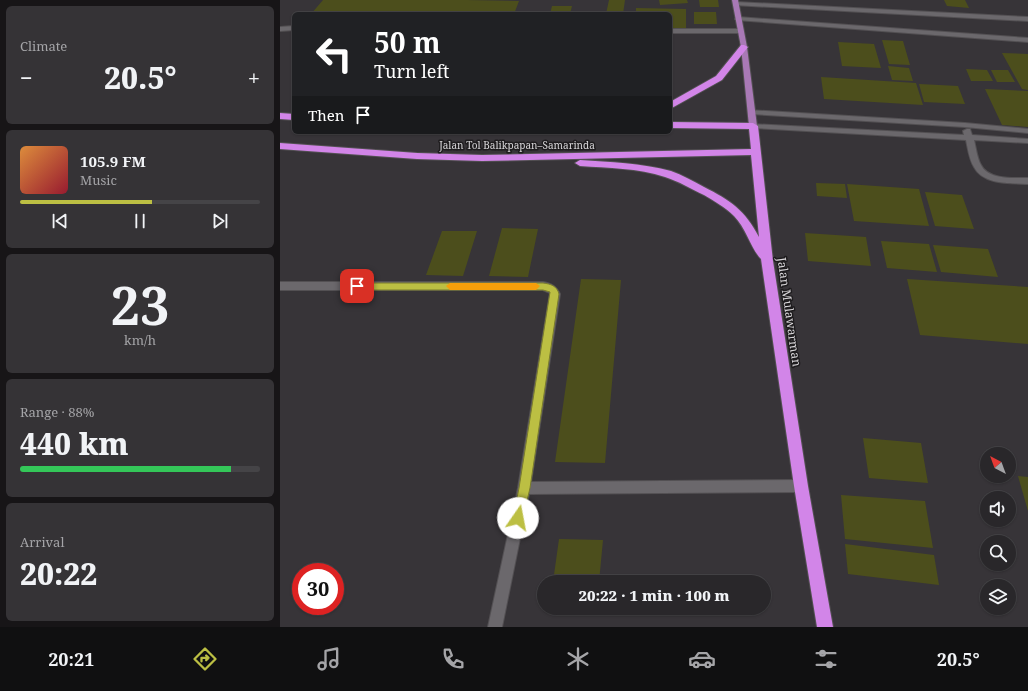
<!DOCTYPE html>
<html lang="en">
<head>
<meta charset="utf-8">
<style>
  :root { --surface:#29272a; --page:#353336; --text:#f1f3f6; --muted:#a5a5a8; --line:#454447; --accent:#bcbf43 }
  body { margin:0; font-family:"Noto Serif",serif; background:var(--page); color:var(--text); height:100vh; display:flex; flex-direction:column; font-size:15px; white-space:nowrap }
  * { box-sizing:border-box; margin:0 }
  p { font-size:13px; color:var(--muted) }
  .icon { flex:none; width:22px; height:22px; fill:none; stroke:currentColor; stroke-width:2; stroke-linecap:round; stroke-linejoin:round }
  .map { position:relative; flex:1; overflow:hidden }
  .sheet { display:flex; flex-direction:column; gap:6px; padding:6px; background:#171517; width:280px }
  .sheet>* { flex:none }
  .top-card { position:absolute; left:12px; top:12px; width:380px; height:122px; border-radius:6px; box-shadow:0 1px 3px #0004,0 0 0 1px var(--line); background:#202124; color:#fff; overflow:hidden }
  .needle { width:26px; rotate:319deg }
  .buttons { position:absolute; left:700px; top:447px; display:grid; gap:8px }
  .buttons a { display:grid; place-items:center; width:36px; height:36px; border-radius:50%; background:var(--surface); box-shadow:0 1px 3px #0004,0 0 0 1px var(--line); font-size:20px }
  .speed { position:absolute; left:12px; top:563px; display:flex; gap:8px; font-size:20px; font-weight:700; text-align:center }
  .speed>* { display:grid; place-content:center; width:52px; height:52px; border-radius:50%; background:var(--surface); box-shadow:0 1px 3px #0004,0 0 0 1px var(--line); line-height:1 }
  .speed .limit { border:6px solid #d22; background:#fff; color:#111 }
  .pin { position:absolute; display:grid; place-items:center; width:34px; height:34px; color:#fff; margin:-17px; border-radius:8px; box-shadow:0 2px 6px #0006 }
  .me { position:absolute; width:44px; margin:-22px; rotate:12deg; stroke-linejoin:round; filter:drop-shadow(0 0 3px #0008) }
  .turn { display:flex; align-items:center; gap:14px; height:84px; padding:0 16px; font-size:18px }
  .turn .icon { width:52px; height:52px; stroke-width:2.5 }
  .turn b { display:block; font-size:28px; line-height:34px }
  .then { display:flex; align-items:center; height:38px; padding:0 16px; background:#0003; gap:8px; font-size:15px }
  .big { font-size:30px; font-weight:800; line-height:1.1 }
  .sheet .tile { flex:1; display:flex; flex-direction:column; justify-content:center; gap:6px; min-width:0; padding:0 14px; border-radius:6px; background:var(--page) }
  .sheet .dial { align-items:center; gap:0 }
  .dial b { font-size:52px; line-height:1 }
  .song { display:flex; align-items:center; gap:12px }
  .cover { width:48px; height:48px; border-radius:6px; background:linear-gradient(135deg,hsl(30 70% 55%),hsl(350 70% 35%)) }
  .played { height:4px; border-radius:2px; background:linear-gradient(90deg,var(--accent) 55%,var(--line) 55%) }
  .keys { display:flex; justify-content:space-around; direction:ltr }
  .heat { display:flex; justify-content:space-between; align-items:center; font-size:22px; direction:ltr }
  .charge { height:6px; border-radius:3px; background:linear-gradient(90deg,#34c759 88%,var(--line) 0) }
  .trip { position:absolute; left:257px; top:575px; width:234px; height:40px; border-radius:20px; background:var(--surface); box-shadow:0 1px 3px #0004,0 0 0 1px var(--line); font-weight:800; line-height:40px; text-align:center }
  .dock { display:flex; height:64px; justify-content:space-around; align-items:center; background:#101011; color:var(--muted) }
  .dock .icon { width:28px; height:28px }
  .dock .selected { color:var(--accent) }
  .dock b { font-size:18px; color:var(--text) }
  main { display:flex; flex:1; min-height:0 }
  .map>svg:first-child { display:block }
  .building { fill:#4c4e1c }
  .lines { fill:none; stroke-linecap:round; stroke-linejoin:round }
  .lane-casing { stroke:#535053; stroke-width:2 }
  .street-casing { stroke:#535053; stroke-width:2 }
  .primary-casing { stroke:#535053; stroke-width:2 }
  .highway-casing { stroke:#535053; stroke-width:2 }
  .lane { fill:#6b686c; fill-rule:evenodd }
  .street { fill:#6b686c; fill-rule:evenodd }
  .primary { fill:#a979b6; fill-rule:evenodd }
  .highway { fill:#d285e8; fill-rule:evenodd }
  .route { fill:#bcbf43; stroke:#7a7c2c }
  .slow { fill:#f59e0b }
  .labels { text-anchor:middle; stroke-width:3; stroke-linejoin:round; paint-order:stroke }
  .far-street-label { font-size:10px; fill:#d8d6d9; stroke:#1e1c1e }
  .street-label { font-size:12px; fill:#d8d6d9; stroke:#1e1c1e }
</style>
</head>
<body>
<main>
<section class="sheet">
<div class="tile"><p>Climate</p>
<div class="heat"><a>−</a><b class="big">20.5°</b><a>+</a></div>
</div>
<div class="tile">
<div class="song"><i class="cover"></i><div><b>105.9 FM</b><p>Music</p></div></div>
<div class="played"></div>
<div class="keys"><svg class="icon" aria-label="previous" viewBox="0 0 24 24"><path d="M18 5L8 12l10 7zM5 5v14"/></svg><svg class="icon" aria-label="pause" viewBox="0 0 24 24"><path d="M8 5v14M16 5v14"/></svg><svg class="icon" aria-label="next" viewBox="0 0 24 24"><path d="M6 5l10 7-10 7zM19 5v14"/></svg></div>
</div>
<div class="tile dial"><b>23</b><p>km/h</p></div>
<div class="tile"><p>Range · 88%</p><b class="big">440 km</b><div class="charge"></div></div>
<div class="tile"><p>Arrival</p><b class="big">20:22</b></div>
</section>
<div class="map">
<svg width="748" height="627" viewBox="0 0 748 627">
  <rect width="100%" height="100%" fill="#373438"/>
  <path class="building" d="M43,0H186L239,1L234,14H31Z
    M329,0H345L343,14H326Z
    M379,0H407L408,3L380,5Z
    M419,0H438L439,7H420Z
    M664,0H685L689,8L667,6Z
    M272,6H292L290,14H270Z
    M356,8L406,9V28H390V14H356Z
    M414,12H436L437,24H414Z
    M602,40L623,41L630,65L609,64Z
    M558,42L594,44L601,68L562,66Z
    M722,53L748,54V90L742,89Z
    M608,66L629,68L633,81L612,80Z
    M686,69L707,70L713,81H691Z
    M711,70H728L735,82H717Z
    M541,77L636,83L643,105L544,99Z
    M639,84L678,86L685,104L644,102Z
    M705,89L748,91V127L722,125Z
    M536,183L565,184L567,198L537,196Z
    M567,184L639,189L649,226L574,221Z
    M645,192L682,195L694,229L655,226Z
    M222,228L258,229L248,277L209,276Z
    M162,231H197L183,276L146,275Z
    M525,233L586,237L591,266L528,261Z
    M601,241L649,244L657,272L607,268Z
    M653,245L708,249L718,277L661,272Z
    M301,279L341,280L325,463L275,462Z
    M627,279L748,287V344L640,335Z
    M583,438L641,443L648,483L589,478Z
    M738,476L748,477V511Z
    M561,495L645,501L653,548L565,539Z
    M279,539L323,540L319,582H273Z
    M565,544L654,555L659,585L568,574Z
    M271,608H317L316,612L271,609Z"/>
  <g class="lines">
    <g class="lane-casing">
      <path id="lane" d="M456,2L748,17V21L454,5V3Z
        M458,17L748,38V42L456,20L455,19Z
        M468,110L685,123L748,129V133L685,127L471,114H468Z
        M470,124L684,135L683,131L687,129H690L692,135L748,139V143L694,140C696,148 697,158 701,165C708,180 734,178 748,178V184C731,183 703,185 694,167C689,159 688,149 686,140L473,128L469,126Z"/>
    </g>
    <g class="street-casing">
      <path id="street" d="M14,26V30L0,31V27Z
        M390,29H460L463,31L460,33H390Z
        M0,282H263C272,284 276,286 280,294L251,482L521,480L525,482L527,486L525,490L521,492L249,494L222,627H208L238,488L270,293L263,290H0Z"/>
    </g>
    <g class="primary-casing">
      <path id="primary" d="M452,0H458L467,47L477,126L473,128L469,126L461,47Z"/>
    </g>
    <g class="highway-casing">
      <path id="highway" d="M461,45H464L468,47L442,80L390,109V102L436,76Z
        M0,113L14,114V120L0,119Z
        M390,122L473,123L478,126L493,261L528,486L553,627H537L514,486L481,259C471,249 466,228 454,216C445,207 434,201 424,195C411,189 398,181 385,177C358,168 328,168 300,166L295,163L300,160C330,162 361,163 391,171C402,175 413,181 424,187C450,200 465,210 479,237L471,155L202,161L137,159L0,149V143L137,153L202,155L471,149L469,129L390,128Z"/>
    </g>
    <use href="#lane" class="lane"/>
    <use href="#street" class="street"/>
    <use href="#primary" class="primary"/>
    <use href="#highway" class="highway"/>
  </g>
  <path class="route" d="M77,283H263C271,284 277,286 279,294L250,488L242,522L238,523L234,522L233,518L239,488L270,292L263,290H77L73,286Z"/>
  <path class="slow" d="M170,283H256L260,286L256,290H170L166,286Z"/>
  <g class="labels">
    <g class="far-street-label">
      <text x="237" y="149">Jalan Tol Balikpapan–Samarinda</text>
    </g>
    <g class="street-label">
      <text transform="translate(509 312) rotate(82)" y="4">Jalan Mulawarman</text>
    </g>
  </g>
</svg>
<div class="buttons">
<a><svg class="needle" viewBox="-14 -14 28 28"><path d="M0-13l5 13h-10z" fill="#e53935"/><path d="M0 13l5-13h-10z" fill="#a5a5a8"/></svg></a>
<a><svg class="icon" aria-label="sound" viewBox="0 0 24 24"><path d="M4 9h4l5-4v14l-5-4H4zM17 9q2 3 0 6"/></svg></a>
<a><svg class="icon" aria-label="search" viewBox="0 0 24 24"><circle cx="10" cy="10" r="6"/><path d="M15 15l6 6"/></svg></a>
<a><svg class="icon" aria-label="layers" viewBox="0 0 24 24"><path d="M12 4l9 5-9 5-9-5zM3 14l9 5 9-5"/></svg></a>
</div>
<div class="speed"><div class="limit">30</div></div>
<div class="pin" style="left:77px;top:286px;background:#d93025"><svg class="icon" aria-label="arrive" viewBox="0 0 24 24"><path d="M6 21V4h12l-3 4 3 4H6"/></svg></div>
<svg class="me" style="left:238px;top:518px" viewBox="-20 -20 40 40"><circle r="19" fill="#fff"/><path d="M0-13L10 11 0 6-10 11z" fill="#bcbf43"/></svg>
<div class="trip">20:22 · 1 min · 100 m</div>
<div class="top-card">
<div class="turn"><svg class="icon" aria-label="left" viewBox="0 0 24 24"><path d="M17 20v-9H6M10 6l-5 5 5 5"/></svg><div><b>50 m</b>Turn left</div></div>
<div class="then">Then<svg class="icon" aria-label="arrive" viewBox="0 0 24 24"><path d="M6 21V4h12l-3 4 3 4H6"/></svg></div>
</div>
</div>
</main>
<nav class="dock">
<b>20:21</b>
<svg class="icon selected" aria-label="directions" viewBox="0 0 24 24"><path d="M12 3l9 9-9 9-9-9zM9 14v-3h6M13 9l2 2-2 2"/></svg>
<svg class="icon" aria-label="music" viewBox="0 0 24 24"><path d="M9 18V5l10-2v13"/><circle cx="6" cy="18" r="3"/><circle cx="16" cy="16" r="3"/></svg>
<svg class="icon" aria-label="phone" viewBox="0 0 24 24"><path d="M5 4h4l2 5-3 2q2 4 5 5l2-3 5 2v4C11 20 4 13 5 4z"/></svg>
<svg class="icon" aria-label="climate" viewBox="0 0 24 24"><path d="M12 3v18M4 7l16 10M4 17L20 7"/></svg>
<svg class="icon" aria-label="car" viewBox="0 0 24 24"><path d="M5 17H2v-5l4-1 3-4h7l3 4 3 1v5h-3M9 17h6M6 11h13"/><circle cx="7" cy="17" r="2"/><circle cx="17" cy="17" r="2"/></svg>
<svg class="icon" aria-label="filters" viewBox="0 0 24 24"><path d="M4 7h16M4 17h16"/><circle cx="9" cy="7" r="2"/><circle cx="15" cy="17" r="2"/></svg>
<b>20.5°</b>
</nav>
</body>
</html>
